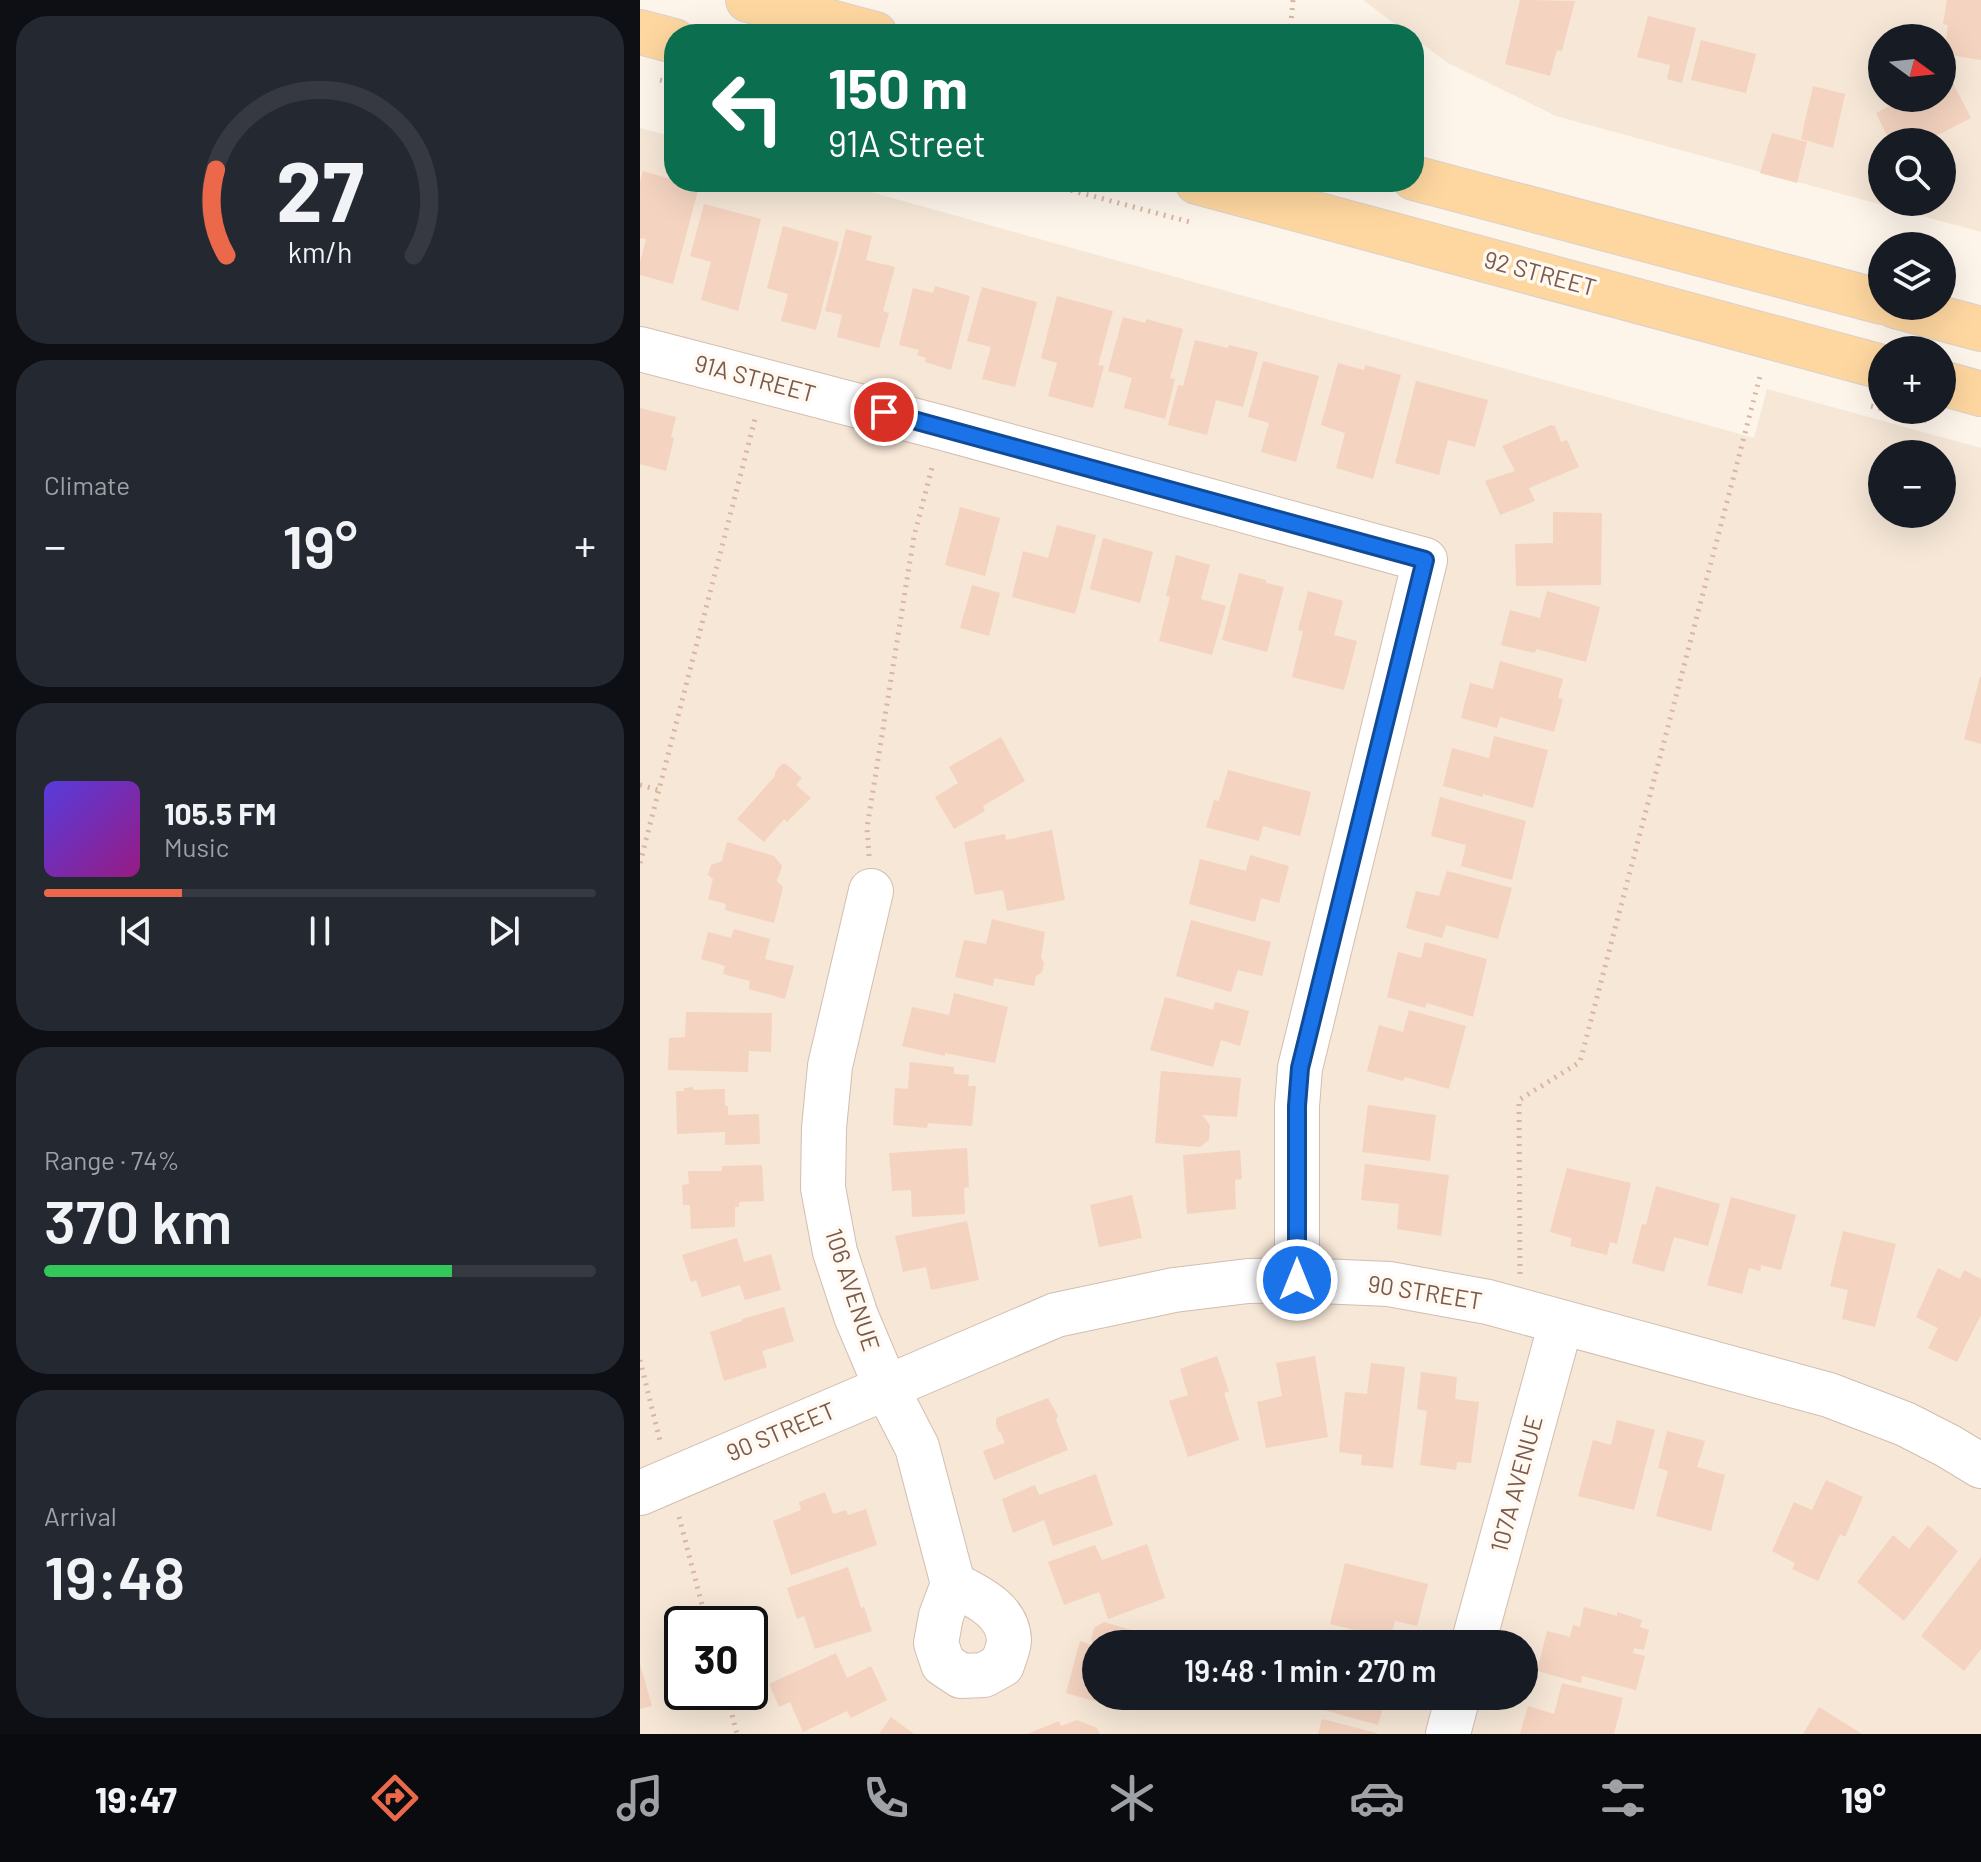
<!DOCTYPE html>
<html lang="en">
<head>
<meta charset="utf-8">
<style>
  :root { --surface:#171b24; --page:#242831; --text:#f1f3f6; --muted:#9ea1a6; --line:#363941; --accent:#ec684a }
  body { margin:0; font-family:Barlow,sans-serif; background:var(--page); color:var(--text); height:100vh; display:flex; flex-direction:column; font-size:30px; white-space:nowrap }
  * { box-sizing:border-box; margin:0 }
  p { font-size:26px; color:var(--muted) }
  .icon { flex:none; width:44px; height:44px; fill:none; stroke:currentColor; stroke-width:2; stroke-linecap:round; stroke-linejoin:round }
  .map { position:relative; flex:1; overflow:hidden }
  .details { display:flex; flex-direction:column; gap:16px; padding:16px; background:#0d0f14; width:640px }
  .details>* { flex:none }
  .guide { position:absolute; left:24px; top:24px; width:760px; height:168px; border-radius:32px; box-shadow:0 8px 32px #0002; background:#0b6e4f; color:#fff; overflow:hidden }
  .needle { width:52px; rotate:105deg }
  .fabs { position:absolute; left:1228px; top:24px; display:grid; gap:16px }
  .fabs a { display:grid; place-items:center; width:88px; height:88px; border-radius:50%; background:var(--surface); box-shadow:0 8px 32px #0002; font-size:40px }
  .speed { position:absolute; left:24px; top:1606px; display:flex; gap:16px; font-size:40px; font-weight:700; text-align:center }
  .speed>* { display:grid; place-content:center; width:104px; height:104px; border-radius:50%; background:var(--surface); box-shadow:0 8px 32px #0002; line-height:1 }
  .speed .limit { border:4px solid #111; border-radius:12px; background:#fff; color:#111 }
  .pin { position:absolute; display:grid; place-items:center; width:68px; height:68px; color:#fff; margin:-34px; border:4px solid #fff; border-radius:50%; box-shadow:0 2px 8px #0007 }
  .me { position:absolute; width:88px; margin:-44px; rotate:0deg; stroke-linejoin:round; filter:drop-shadow(0 0 6px #0008) }
  .turn { display:flex; align-items:center; gap:28px; height:168px; padding:0 32px; font-size:36px }
  .turn .icon { width:104px; height:104px; stroke-width:2.5 }
  .turn b { display:block; font-size:56px; line-height:68px }
  .big { font-size:60px; font-weight:600; line-height:1.1 }
  .details .card { flex:1; display:flex; flex-direction:column; justify-content:center; gap:12px; min-width:0; padding:0 28px; border-radius:32px; background:var(--page) }
  .details .dial { align-items:center; gap:0 }
  .dial svg { height:208px; overflow:visible; fill:none; stroke:var(--line); stroke-width:7; stroke-linecap:round; text-anchor:middle }
  .dial text { fill:var(--text); stroke:none }
  .song { display:flex; align-items:center; gap:24px }
  .cover { width:96px; height:96px; border-radius:12px; background:linear-gradient(135deg,hsl(250 70% 55%),hsl(310 70% 35%)) }
  .played { height:8px; border-radius:4px; background:linear-gradient(90deg,var(--accent) 25%,var(--line) 25%) }
  .keys { display:flex; justify-content:space-around; direction:ltr }
  .heat { display:flex; justify-content:space-between; align-items:center; font-size:44px; direction:ltr }
  .charge { height:12px; border-radius:6px; background:linear-gradient(90deg,#34c759 74%,var(--line) 0) }
  .trip { position:absolute; left:442px; top:1630px; width:456px; height:80px; border-radius:40px; background:var(--surface); box-shadow:0 8px 32px #0002; font-weight:600; line-height:80px; text-align:center }
  .tab-bar { display:flex; height:128px; justify-content:space-around; align-items:center; background:#090b0e; color:var(--muted) }
  .tab-bar .icon { width:56px; height:56px }
  .tab-bar .selected { color:var(--accent) }
  .tab-bar b { font-size:36px; color:var(--text) }
  main { display:flex; flex:1; min-height:0 }
  .map>svg:first-child { display:block }
  .residential { fill:#f6e7d7; fill-rule:evenodd }
  .building { fill:#f4d3c0 }
  .lines { fill:none; stroke-linecap:round; stroke-linejoin:round }
  .minor-casing { stroke:#d3beb1; stroke-width:46 }
  .major-casing { stroke:#dad1cd; stroke-width:46 }
  .path { stroke:#dab5a2; stroke-width:5; stroke-dasharray:2 6; stroke-linecap:butt }
  .minor { stroke:#fff; stroke-width:44 }
  .major { stroke:#fed7a0; stroke-width:44 }
  .route-casing { stroke:#114b97; stroke-width:20 }
  .route { stroke:#1a73e8; stroke-width:14 }
  .labels { text-anchor:middle; stroke-width:7; stroke-linejoin:round; paint-order:stroke }
  .street-label { font-size:24px; fill:#7a5a4b; stroke:#fff9f1 }
</style>
</head>
<body>
<main>
<section class="details">
<div class="card dial"><svg viewBox="0 0 100 80">
<path d="M14 69A42 42 0 1 1 86 69"/>
<path d="M14 69A42 42 0 0 1 10 36" stroke="#ec684a"/>
<text x="50" y="56" font-size="32" font-weight="700">27</text>
<text x="50" y="72" font-size="11">km/h</text>
</svg></div>
<div class="card"><p>Climate</p>
<div class="heat"><a>−</a><b class="big">19°</b><a>+</a></div>
</div>
<div class="card">
<div class="song"><i class="cover"></i><div><b>105.5 FM</b><p>Music</p></div></div>
<div class="played"></div>
<div class="keys"><svg class="icon" aria-label="previous" viewBox="0 0 24 24"><path d="M18 5L8 12l10 7zM5 5v14"/></svg><svg class="icon" aria-label="pause" viewBox="0 0 24 24"><path d="M8 5v14M16 5v14"/></svg><svg class="icon" aria-label="next" viewBox="0 0 24 24"><path d="M6 5l10 7-10 7zM19 5v14"/></svg></div>
</div>
<div class="card"><p>Range · 74%</p><b class="big">370 km</b><div class="charge"></div></div>
<div class="card"><p>Arrival</p><b class="big">19:48</b></div>
</section>
<div class="map">
<svg width="1341" height="1734" viewBox="0 0 1341 1734">
  <rect width="100%" height="100%" fill="#fdf5ea"/>
  <path class="residential" d="M723,0H1341V232L916,116L808,63L774,38V34H768ZM1242,38H1302V98H1242ZM1242,142H1302V202H1242Z
    M0,128L34,137V182H195L1114,438L1127,389L1341,448V1734H0ZM1242,454H1302V514H1242ZM42,1624H110V1692H42ZM456,1644H884V1696H456Z"/>
  <path class="building" d="M880,0L935,1L922,51L917,50L910,76L865,64Z
    M1307,0H1341V60L1304,54L1308,25L1303,24Z
    M1008,16L1056,28L1042,83L1027,79L1030,65L997,57Z
    M1061,40L1116,54L1106,93L1051,80Z
    M1309,75L1331,118L1284,142H1250L1236,113L1265,98H1302V79Z
    M1173,86L1205,94L1193,148L1161,139Z
    M1132,133L1167,142L1157,183L1120,173Z
    M3,171L34,180V182H42L59,187L33,284L0,275V262L6,239L0,238V183Z
    M64,204L121,219L98,311L61,300L71,262L50,256Z
    M143,226L199,242L176,330L141,321L148,294L127,288Z
    M206,229L232,236L226,260L255,267L243,311L249,313L239,348L197,337L202,315L185,311Z
    M295,286L330,296L311,370L285,362L286,358L277,355L279,350L259,345L273,288L293,293Z
    M342,287L397,302L375,387L342,379L351,347L327,341Z
    M417,296L473,311L458,365L464,366L453,408L408,396L417,363L401,358Z
    M483,317L505,323L506,319L543,329L530,378L535,379L525,419L484,408L492,378L468,371Z
    M555,340L588,348L589,345L618,352L603,407L576,400L567,435L528,425L538,385L543,386Z
    M623,361L679,376L656,462L621,452L629,423L608,417Z
    M698,363L724,370L725,365L761,375L733,479L696,468L705,433L681,425Z
    M776,381L848,400L835,447L808,440L799,475L755,463Z
    M0,408L36,417L31,437L34,438L26,471L0,464Z
    M911,425L915,426L921,442L927,440L939,467L889,488L895,501L860,515L845,481L875,471L862,446Z
    M320,507L360,518L345,576L305,565Z
    M913,512L962,513L961,585L876,586L875,544L913,543Z
    M417,525L456,535L435,614L372,597L383,551L408,558Z
    M463,538L513,552L500,603L450,589Z
    M536,555L570,565L561,599L586,606L572,655L519,641L530,597L526,596Z
    M599,573L626,580V583L644,587L627,652L582,640Z
    M332,585L360,593L349,636L320,628Z
    M668,591L703,601L694,635L717,641L704,690L652,677L663,631L658,630Z
    M907,591L960,607L946,662L896,649L895,653L861,645L870,610L900,618Z
    M860,661L923,679L918,698L923,699L914,732L860,717L857,728L821,718L830,683L853,689Z
    M1340,677H1341V744L1324,739Z
    M854,736L908,750L893,808L843,794V797L803,786L812,748L849,758Z
    M361,737L385,781L343,806L345,811L314,829L295,797L318,783L309,767Z
    M142,764H146L162,778L156,785L171,798L147,822L144,819L124,842L97,819L135,776V772Z
    M588,770L671,792L660,836L623,826L619,841L566,827L574,800L579,801Z
    M800,797L886,821L872,880L821,866L826,845L791,836Z
    M412,830L425,900L367,911L363,890L335,895L324,842L365,834L366,840Z
    M87,842L134,856L142,866L138,878L136,880L143,887L134,923L85,910L86,904L68,899L73,879L68,875L71,865L82,861Z
    M610,855L649,866L639,903L621,898L615,922L549,904L560,859L606,871Z
    M807,871L872,888L858,939L806,925L802,938L766,928L776,891L799,896Z
    M352,919L405,932L401,957L404,963L402,972L396,976L394,986L354,978L353,986L315,977L324,940L346,944Z
    M551,920L631,942L622,976L598,970L591,992L536,976Z
    M94,929L130,939L125,959L154,966L145,999L109,989L110,981L83,974L85,966L61,959L68,932L91,938Z
    M785,942L847,959L833,1017L787,1003L785,1008L747,997L758,952L781,958Z
    M314,993L368,1007L355,1063L305,1053V1056L262,1046L272,1007L309,1015Z
    M525,997L573,1010L575,1002L609,1011L600,1046L581,1040L573,1067L510,1050Z
    M769,1010L826,1026L809,1089L765,1077L763,1081L727,1071L739,1025L763,1032Z
    M46,1012L132,1013L131,1052L109,1051L108,1072L28,1070L29,1038L45,1037Z
    M270,1062L314,1067V1074L329,1075L328,1086H336L332,1126L288,1123L287,1128L253,1125L255,1088L268,1089Z
    M521,1071L601,1078L597,1117L562,1115L570,1125L569,1140L560,1147L515,1143Z
    M53,1087V1090L85,1089V1106H88V1115L119,1114L120,1144L85,1145V1132L37,1134L36,1091H44V1088Z
    M728,1105L796,1115L790,1161L722,1152Z
    M327,1148L329,1187L324,1188L325,1214L272,1217L271,1190L252,1191L249,1153Z
    M600,1150L602,1179L595,1180L596,1209L547,1214L543,1155Z
    M725,1164L809,1175L801,1236L757,1229L759,1204L721,1200Z
    M122,1165L124,1201L99,1202V1207H95V1227L51,1229L50,1205H43L42,1185L49,1184L48,1171H82V1166Z
    M927,1168L991,1183L977,1244L970,1242L967,1255L930,1246L932,1238L910,1232Z
    M1016,1186L1080,1204L1068,1246L1034,1237L1024,1272L992,1263L1002,1224L1006,1225Z
    M492,1195L502,1238L459,1247L450,1205Z
    M1091,1197L1156,1215L1141,1270L1121,1265L1120,1271L1109,1268L1102,1294L1067,1285Z
    M327,1221L339,1280L291,1290L286,1267L263,1272L255,1236Z
    M1203,1231L1256,1244L1235,1327L1202,1319L1208,1290L1190,1286Z
    M97,1238L104,1262L131,1254L141,1290L105,1300L100,1285L62,1297L56,1280L51,1282L42,1255Z
    M1298,1268L1320,1279L1324,1270L1341,1279V1315L1317,1362L1288,1348L1298,1328L1276,1317Z
    M144,1307L154,1341L122,1351L127,1367L84,1381L70,1332L102,1321V1319Z
    M577,1356L589,1391L584,1393L599,1440L548,1457L529,1401L548,1395L540,1369Z
    M675,1356L688,1437L626,1448L617,1402L642,1396L636,1363Z
    M731,1363L765,1367L753,1468L721,1465L722,1455L699,1452L705,1392L727,1394Z
    M781,1372L817,1377L815,1399L839,1402L831,1463L817,1462L816,1470L780,1465L787,1411L777,1409Z
    M408,1398L418,1416L416,1420L428,1450L354,1480L343,1451L365,1443L361,1433L358,1431L356,1424V1418Z
    M977,1420L1015,1430L994,1510L938,1496L953,1440L971,1445Z
    M1027,1431L1065,1441L1057,1467L1085,1475L1071,1531L1016,1516L1028,1471L1018,1468Z
    M456,1474L473,1525L413,1546L404,1520L373,1533L362,1499L395,1485L399,1495Z
    M1186,1480L1223,1497L1205,1537L1200,1534L1178,1581L1152,1569L1155,1563L1132,1551L1154,1502L1172,1510Z
    M185,1492L193,1514L206,1510L208,1515L226,1509L237,1545L151,1575L133,1521L161,1510L159,1502Z
    M1288,1525L1318,1551L1264,1621L1217,1582L1253,1535L1269,1549Z
    M507,1544L525,1598L468,1619L459,1592L424,1605L408,1562L455,1545L462,1560Z
    M1341,1557V1649L1324,1671L1281,1636Z
    M705,1563L788,1584L777,1626L755,1621L750,1639L690,1624Z
    M208,1567L221,1608L224,1607L232,1631L175,1649L164,1616L157,1619L147,1588Z
    M944,1607L977,1616V1612L1002,1620L1000,1627L1009,1630L1004,1650L994,1648L993,1653L1005,1656L996,1690L942,1676L941,1683L897,1671L907,1631L930,1637L933,1625L940,1627Z
    M464,1622L536,1643L456,1644V1696H467L464,1704L426,1693L440,1641L455,1646L451,1639L454,1628Z
    M196,1653L207,1678L231,1666L247,1700L211,1718L207,1711L163,1732L150,1702L139,1707L129,1684Z
    M0,1664L12,1706L0,1709Z
    M922,1683L983,1698L974,1734H880L888,1706L914,1714Z
    M683,1696H757L756,1700L746,1697L738,1725L680,1709Z
    M1179,1707L1222,1734H1163Z
    M251,1717L274,1734H239Z
    M682,1719L737,1733V1734H678Z
    M437,1720L457,1728L460,1734H387L419,1721L421,1726Z"/>
  <g class="lines">
    <g class="minor-casing">
      <path id="minor" d="M0,349L303,428L785,560L660,1068L657,1106V1280
        M231,891L190,1066L184,1128L183,1188L195,1252L216,1316L246,1387L277,1447L313,1584L301,1616L296,1643L303,1664L321,1676L344,1675L362,1665C364,1658 369,1648 369,1640C368,1610 336,1596 313,1584
        M0,1493L416,1315L534,1290L608,1281L657,1280L749,1284L848,1302L1189,1395L1265,1424L1308,1446L1341,1466
        M833,1644L921,1323
        M808,1734L818,1696"/>
    </g>
    <g class="major-casing">
      <path id="major" d="M108,0L235,34
        M0,32L34,41
        M774,178L1242,302
        M557,182L1242,367
        M1255,306L1341,329
        M1302,383L1341,394"/>
    </g>
    <path class="path" d="M650,34L653,0
      M20,80L34,83
      M400,182L550,222
      M1231,406L1242,409
      M1246,410L1291,422
      M0,785L18,790
      M229,856L227,828L274,536L293,464
      M0,863L116,415
      M880,1274L879,1100L940,1062L1120,376
      M0,1360L21,1445
      M39,1517L67,1624
      M86,1692L97,1734"/>
    <use href="#minor" class="minor"/>
    <use href="#major" class="major"/>
  </g>
  <g class="lines">
    <g class="route-casing">
      <path id="route" d="M244,412L785,560L660,1068L657,1106V1280"/>
    </g>
    <use href="#route" class="route"/>
  </g>
  <g class="labels">
    <g class="street-label">
      <text transform="translate(900 274) rotate(15)" y="8">92 STREET</text>
      <text transform="translate(115 379) rotate(15)" y="8">91A STREET</text>
      <text transform="translate(212 1290) rotate(72)" y="8">106 AVENUE</text>
      <text transform="translate(785 1293) rotate(9)" y="8">90 STREET</text>
      <text transform="translate(141 1432) rotate(-23)" y="8">90 STREET</text>
      <text transform="translate(877 1484) rotate(-75)" y="8">107A AVENUE</text>
    </g>
  </g>
</svg>
<div class="fabs">
<a><svg class="needle" viewBox="-14 -14 28 28"><path d="M0-13l5 13h-10z" fill="#e53935"/><path d="M0 13l5-13h-10z" fill="#9ea1a6"/></svg></a>
<a><svg class="icon" aria-label="search" viewBox="0 0 24 24"><circle cx="10" cy="10" r="6"/><path d="M15 15l6 6"/></svg></a>
<a><svg class="icon" aria-label="layers" viewBox="0 0 24 24"><path d="M12 4l9 5-9 5-9-5zM3 14l9 5 9-5"/></svg></a>
<a>+</a>
<a>−</a>
</div>
<div class="speed"><div class="limit">30</div></div>
<div class="pin" style="left:244px;top:412px;background:#d93025"><svg class="icon" aria-label="arrive" viewBox="0 0 24 24"><path d="M6 21V4h12l-3 4 3 4H6"/></svg></div>
<svg class="me" style="left:657px;top:1280px" viewBox="-20 -20 40 40"><circle r="17" fill="#1a73e8" stroke="#fff" stroke-width="3"/><path d="M0-11L8 9 0 5-8 9z" fill="#fff"/></svg>
<div class="trip">19:48 · 1 min · 270 m</div>
<div class="guide">
<div class="turn"><svg class="icon" aria-label="left" viewBox="0 0 24 24"><path d="M17 20v-9H6M10 6l-5 5 5 5"/></svg><div><b>150 m</b>91A Street</div></div>
</div>
</div>
</main>
<nav class="tab-bar">
<b>19:47</b>
<svg class="icon selected" aria-label="directions" viewBox="0 0 24 24"><path d="M12 3l9 9-9 9-9-9zM9 14v-3h6M13 9l2 2-2 2"/></svg>
<svg class="icon" aria-label="music" viewBox="0 0 24 24"><path d="M9 18V5l10-2v13"/><circle cx="6" cy="18" r="3"/><circle cx="16" cy="16" r="3"/></svg>
<svg class="icon" aria-label="phone" viewBox="0 0 24 24"><path d="M5 4h4l2 5-3 2q2 4 5 5l2-3 5 2v4C11 20 4 13 5 4z"/></svg>
<svg class="icon" aria-label="climate" viewBox="0 0 24 24"><path d="M12 3v18M4 7l16 10M4 17L20 7"/></svg>
<svg class="icon" aria-label="car" viewBox="0 0 24 24"><path d="M5 17H2v-5l4-1 3-4h7l3 4 3 1v5h-3M9 17h6M6 11h13"/><circle cx="7" cy="17" r="2"/><circle cx="17" cy="17" r="2"/></svg>
<svg class="icon" aria-label="filters" viewBox="0 0 24 24"><path d="M4 7h16M4 17h16"/><circle cx="9" cy="7" r="2"/><circle cx="15" cy="17" r="2"/></svg>
<b>19°</b>
</nav>
</body>
</html>
